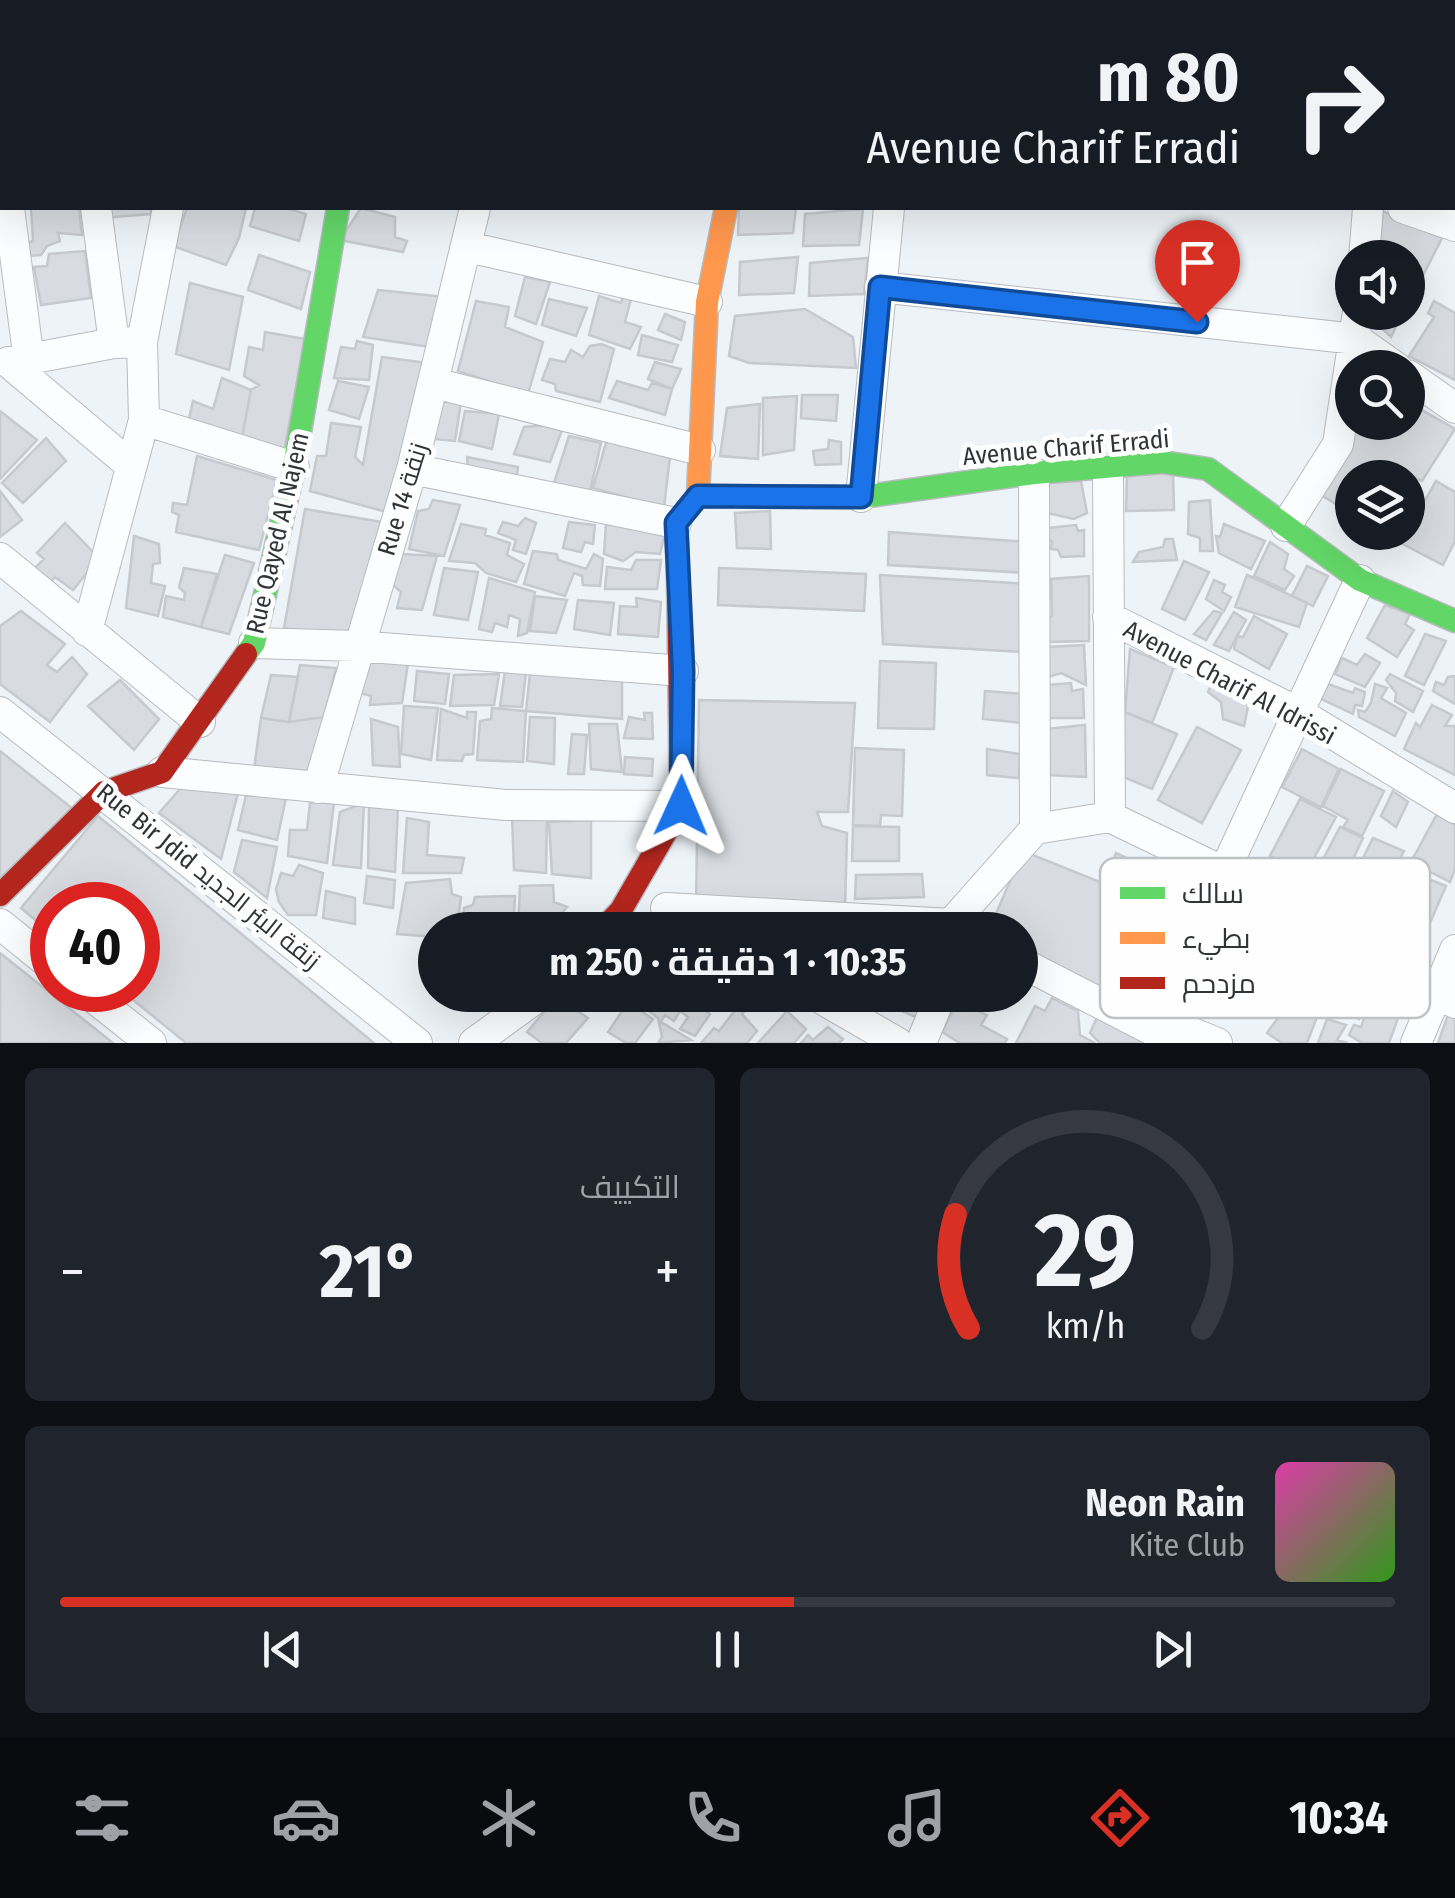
<!DOCTYPE html>
<html lang="ar">
<head>
<meta charset="utf-8">
<style>
  :root { --surface:#171b24; --page:#20242c; --text:#f1f3f6; --muted:#9ea1a6; --line:#363941; --accent:#d93025 }
  body { margin:0; font-family:"Fira Sans Condensed",Cairo,sans-serif; background:var(--page); color:var(--text); direction:rtl; height:100vh; display:flex; flex-direction:column; font-size:38px; white-space:nowrap }
  * { box-sizing:border-box; margin:0 }
  p { font-size:32px; color:var(--muted) }
  .icon { flex:none; width:55px; height:55px; fill:none; stroke:currentColor; stroke-width:2; stroke-linecap:round; stroke-linejoin:round }
  .map { position:relative; height:1043px; overflow:hidden; direction:ltr }
  .panel { display:flex; flex-direction:column; gap:25px; padding:25px; background:#0d0f14; flex:1 }
  .panel>* { flex:none }
  .banner { position:absolute; left:0px; top:0px; width:1455px; height:210px; box-shadow:0 10px 40px #0002; direction:rtl; background:#171b24; color:var(--text); overflow:hidden }
  .buttons { position:absolute; left:1335px; top:240px; display:grid; gap:20px }
  .buttons a { display:grid; place-items:center; width:90px; height:90px; border-radius:50%; background:var(--surface); box-shadow:0 10px 40px #0002; font-size:50px }
  .speed { position:absolute; left:30px; top:882px; display:flex; gap:20px; font-size:50px; font-weight:700; text-align:center }
  .speed>* { display:grid; place-content:center; width:130px; height:130px; border-radius:50%; background:var(--surface); box-shadow:0 10px 40px #0002; line-height:1 }
  .speed .limit { border:15px solid #d22; background:#fff; color:#111 }
  .pin { position:absolute; display:grid; place-items:center; width:85px; height:85px; color:#fff; margin:-102px -42px; border-radius:50% 50% 50% 0; rotate:-45deg; box-shadow:0 0 10px #0007 }
  .pin .icon { rotate:45deg }
  .me { position:absolute; width:110px; margin:-55px; rotate:1deg; stroke-linejoin:round; filter:drop-shadow(0 0 8px #0008) }
  .turn { display:flex; align-items:center; gap:35px; height:210px; padding:0 50px; font-size:45px }
  .turn .icon { width:130px; height:130px; stroke-width:2.5 }
  .turn b { display:block; font-size:70px; line-height:85px }
  .big { font-size:75px; font-weight:700; line-height:1.1 }
  .panel .tile { flex:1; display:flex; flex-direction:column; justify-content:center; gap:15px; min-width:0; padding:0 35px; border-radius:15px; background:var(--page) }
  .panel .dial { align-items:center; gap:0 }
  .dial svg { height:260px; overflow:visible; fill:none; stroke:var(--line); stroke-width:7; stroke-linecap:round; text-anchor:middle }
  .dial text { fill:var(--text); stroke:none }
  .song { display:flex; align-items:center; gap:30px }
  .cover { width:120px; height:120px; border-radius:15px; background:linear-gradient(135deg,hsl(320 70% 55%),hsl(110 70% 35%)) }
  .played { height:10px; border-radius:5px; background:linear-gradient(90deg,var(--accent) 55%,var(--line) 55%) }
  .keys { display:flex; justify-content:space-around; direction:ltr }
  .heat { display:flex; justify-content:space-between; align-items:center; font-size:55px; direction:ltr }
  .panel .tiles { flex:1; display:grid; gap:25px; grid-template-columns:1fr 1fr }
  .tile:last-child { grid-column:span 2 }
  .trip { position:absolute; left:418px; top:912px; width:620px; height:100px; border-radius:50px; background:var(--surface); box-shadow:0 10px 40px #0002; font-weight:700; line-height:100px; text-align:center; direction:rtl }
  .tabs { display:flex; height:160px; justify-content:space-around; align-items:center; background:#090b0e; color:var(--muted) }
  .tabs .icon { width:70px; height:70px }
  .tabs .on { color:var(--accent) }
  .tabs b { font-size:45px; color:var(--text) }
  .map>svg:first-child { display:block }
  .building { fill:#d8dce0; stroke:#c6c9cd; stroke-width:2.5 }
  .lines { fill:none; stroke-linecap:round; stroke-linejoin:round }
  .street-casing { stroke:#b8bbbf; stroke-width:32 }
  .fast-casing { stroke:#b8bbbf; stroke-width:25 }
  .slow-casing { stroke:#b8bbbf; stroke-width:25 }
  .jam-casing { stroke:#b8bbbf; stroke-width:25 }
  .street { stroke:#fcfdfe; stroke-width:30 }
  .fast { stroke:#63d668; stroke-width:22 }
  .slow { stroke:#ff974d; stroke-width:22 }
  .jam { stroke:#b3261e; stroke-width:22 }
  .route-casing { stroke:#114b97; stroke-width:25 }
  .route { stroke:#1a73e8; stroke-width:18 }
  .labels { text-anchor:middle; stroke-width:10; stroke-linejoin:round; paint-order:stroke }
  .street-label { font-size:25px; fill:#313437; stroke:#fefefe }
  .key { fill:#fefefe; stroke:#c0c1c2; stroke-width:2.5 }
  .key-label { font-size:28px; fill:#313437 }
</style>
</head>
<body>
<div class="map">
<svg width="1455" height="1043" viewBox="0 0 1455 1043">
  <rect width="100%" height="100%" fill="#eef3f8"/>
  <path class="building" d="M241,0H364L241,2Z
    M31,208H79L82,235L58,233L60,241L47,246L41,255L29,256L25,243L33,241Z
    M104,208H151V214L103,218Z
    M187,208H246L239,238L226,265L173,246Z
    M255,208H286L306,214L299,241L250,226Z
    M361,208L395,217V237L407,241L403,252L340,240Z
    M739,208H796L793,233L738,235Z
    M863,209L859,245L803,246L805,214Z
    M1378,209L1442,238L1408,305V258H1372Z
    M85,251L91,298L41,305L34,267L47,266L49,254Z
    M259,255L310,272L301,309L248,290Z
    M798,257L794,293L739,295L740,262Z
    M868,258L864,294L809,296L810,263Z
    M525,277L550,282L536,324L515,316Z
    M190,283L243,297L229,370L176,354Z
    M378,290L446,297L437,348L363,337Z
    M623,295L631,299L625,322L641,327L630,349L589,335L599,296L621,303Z
    M549,299L587,308L576,336L542,325Z
    M476,301L509,307L505,327L543,342L528,394L458,371Z
    M1434,301L1455,313V380L1409,356L1434,317L1428,313Z
    M805,309L853,337L856,368L749,363L729,356L735,316Z
    M1365,312H1403L1391,337Z
    M665,314L685,322L681,340L658,330Z
    M265,332L305,339L283,456L241,443L251,390L259,385L244,376L249,347L263,350Z
    M642,335L678,345L672,362L638,355Z
    M357,341L373,345L369,380L334,378L341,347L355,349Z
    M601,344L614,349L600,402L556,391L555,384L542,380L550,359L565,362L571,350L583,357L590,346Z
    M382,357L428,363L390,513L310,491L317,456H326L331,423L361,427L355,457L363,465Z
    M655,362L681,369L672,389L648,379Z
    M222,378L251,390L241,443L187,427L193,401L213,409Z
    M338,381L369,387L359,419L329,410Z
    M617,381L648,390L652,383L672,389L665,415L609,398Z
    M802,395H838L836,421L801,418Z
    M797,396L794,450L763,455V398Z
    M442,401L461,402L455,441L433,439Z
    M1408,402L1455,429L1422,481L1379,463L1371,478H1352L1350,513L1318,493L1352,422H1408Z
    M760,404L758,459L720,456L727,408Z
    M0,411L37,440L0,479Z
    M465,411L499,414L492,449L459,441Z
    M548,425H564L550,462L514,454L524,427Z
    M569,436L601,443L588,500L552,489Z
    M608,436L671,448L664,508L593,488Z
    M46,438L66,461L23,503L2,483Z
    M829,440L841,442V464L815,465L813,451L828,449Z
    M197,456L277,480L259,550L176,532L179,515L172,512L173,503L187,505Z
    M467,457L518,467L516,482L468,471Z
    M1173,472L1174,510L1126,511L1127,475Z
    M1081,481L1087,513L1074,519L1047,513L1045,483Z
    M1436,481L1455,492V541L1443,565L1401,543Z
    M0,491L22,520L0,537Z
    M433,500L460,505L444,556L409,549L418,511L429,509Z
    M1210,500L1213,551H1200V538L1188,534L1189,502Z
    M305,509L382,522L352,638L284,628Z
    M770,511L771,549L737,548L735,513Z
    M525,518L536,523L526,554L513,550L516,540L498,533L503,522L518,526Z
    M569,522L595,525L593,544L585,542L581,552L563,548Z
    M65,523L99,558L73,590L55,577L50,582L33,570L44,559L37,553Z
    M461,524L486,529L485,535L510,543L507,555L524,564L516,582L486,573L475,563L449,561Z
    M606,524L666,529L660,554L636,552L623,561L604,554Z
    M1224,524L1265,541L1251,569L1219,553L1216,536L1220,537Z
    M1076,525L1078,531L1084,530V556L1061,557L1058,550L1051,549L1052,541L1045,539L1048,528Z
    M889,532L1029,542V573L888,565Z
    M134,536L159,544L160,563L153,564L151,583L165,586L158,616L126,608Z
    M1165,539H1173L1177,560L1133,562L1139,552L1163,547Z
    M1270,542L1288,554L1284,569L1294,576L1285,590L1254,576Z
    M533,551L557,554L558,560L586,569L594,554L603,559L600,586L583,585L582,576L574,573L565,596L524,584Z
    M401,554L437,556L422,610L397,608L401,592L392,584Z
    M225,555L254,563L229,634L201,627Z
    M636,560H661L657,589H605L607,567L631,570Z
    M1184,561L1209,572L1185,620L1162,609Z
    M1307,566L1328,576L1313,606L1292,596Z
    M184,568L217,574L201,627L163,617L166,596L184,600L185,593L179,587Z
    M444,568L478,572L468,620L434,615Z
    M719,568L866,574L864,611L718,605Z
    M880,575L1029,584L1022,652L883,644Z
    M1247,575L1307,603L1299,627L1235,607Z
    M1089,576V641L1048,642L1045,619L1052,616L1051,579Z
    M489,578L535,592L527,633L518,636L520,619L509,615L507,627L495,623L492,632L479,629Z
    M1214,580L1225,585L1222,592L1231,597L1224,611L1206,599Z
    M535,596L567,600L556,633L530,631Z
    M636,598L661,602L658,637L618,634L620,606L637,607Z
    M578,600L614,603L610,635L574,629Z
    M1385,605L1410,614L1405,624L1414,630L1397,657L1367,638Z
    M21,611L65,644L47,665L57,672L72,657L87,674L50,722L0,684V626Z
    M1214,611L1222,613L1206,640L1194,634Z
    M1234,612L1246,620L1229,651L1214,645Z
    M1254,616L1287,634L1269,669L1234,649L1237,636L1243,637Z
    M1425,634L1446,641L1424,685L1405,676Z
    M1084,645L1086,685L1061,673L1048,677L1047,647Z
    M1130,649L1174,667L1152,723L1125,712Z
    M1365,654L1380,663L1365,687L1335,674L1342,658L1357,665Z
    M368,659L408,663L402,703L370,705L371,696L356,692Z
    M880,661L936,663L934,729L878,728Z
    M300,665L336,668L324,717L289,722Z
    M417,671L449,674L445,704L414,701Z
    M505,671L526,673L522,707L500,706Z
    M622,672V719L526,711L530,673Z
    M499,674L494,705L450,706L454,675Z
    M1390,674L1423,691L1413,712L1395,701L1396,693L1386,680Z
    M271,675L298,677L289,722L261,718Z
    M1455,676V704L1433,691L1436,682L1444,685L1448,677Z
    M120,680L159,719L134,750L88,706Z
    M1213,680L1250,697L1244,726L1223,719L1221,702L1208,692Z
    M1071,683L1072,691L1083,689L1084,718H1045L1048,685Z
    M1328,684L1353,693L1355,688L1365,692L1362,706L1355,705L1353,714L1321,699Z
    M1375,684L1387,688L1381,698L1406,713L1395,736L1359,717L1358,710L1365,712L1371,703Z
    M985,691L1024,694L1022,723L983,719Z
    M699,700L855,703L848,812H817L822,826L847,833L845,909H696Z
    M1432,705L1452,715L1445,726H1455V775L1404,749L1416,723L1420,727Z
    M404,706L438,708L431,760L401,754Z
    M492,708L526,711L523,762L477,760L480,721L491,719Z
    M441,709L467,718V712H476L473,754L464,755L462,761L437,760Z
    M1125,712L1177,734L1152,789L1123,777L1118,725Z
    M644,713H652L653,739L624,738L629,717L645,720Z
    M324,717L314,778L253,776L261,718L289,722Z
    M530,717L555,718L554,764L527,761Z
    M371,719L398,727L400,767L373,765Z
    M589,724H617L622,772L591,769Z
    M1085,725L1086,777L1048,775L1046,729Z
    M1197,727L1241,750L1202,823L1158,800Z
    M572,734L587,735L584,774H568Z
    M855,748L904,750L902,816L881,815L880,826L853,825Z
    M987,749L1020,754L1019,778L987,775Z
    M1302,749L1339,769L1321,807L1282,787Z
    M0,751L73,809L0,878Z
    M625,757L653,759L652,776L624,774Z
    M1341,769L1384,791L1362,836L1343,827L1348,820L1323,806Z
    M186,782L238,793L221,859L159,813Z
    M1393,791L1408,802L1396,827L1381,816Z
    M246,795L286,798L277,840L238,830Z
    M1300,799L1336,817L1305,875L1270,856Z
    M334,802L327,863L288,856L290,830H307L310,803Z
    M364,803L361,868L333,865L340,812Z
    M369,807H398L395,872L368,868Z
    M547,814L546,873L514,870L512,815Z
    M1437,814L1455,825V869L1450,882L1411,862Z
    M98,816L374,1043H186L121,990H138V905H52V934L21,908Z
    M407,818L429,822L427,855L464,858L461,873H403Z
    M591,820V878L552,874L549,822Z
    M853,826L899,827V861H852Z
    M1340,827L1363,838L1340,886L1316,873Z
    M1373,838L1404,851L1375,906L1347,890Z
    M242,840L277,847L267,898L234,872Z
    M1023,851L1102,883L1116,853L1178,883L1146,982L1153,992L1144,1012L1020,953V930H989Z
    M299,865L323,873L316,915H288L279,902L276,889L281,873L293,876Z
    M922,874L924,897L855,899L856,875Z
    M367,876L395,880L393,908L364,903Z
    M1421,876L1446,886L1423,939L1397,923Z
    M450,879L452,894L461,897L457,930H435V937L397,934L406,883Z
    M553,885L554,902L567,907L547,930H518L520,886Z
    M326,891L355,898V924L323,918Z
    M515,896L513,930H463L464,908L473,905L475,897Z
    M0,953L113,1043H0Z
    M1342,962L1372,976L1359,1019L1332,1008Z
    M1377,982L1406,996L1389,1043H1362L1349,1035L1354,1025L1361,1027Z
    M635,995H685L710,1014L695,1036L680,1029L688,1017L680,1011L674,1021L665,1015L661,1022L691,1040L658,1043L662,1037L658,1018L633,999Z
    M747,995L756,998L742,1014L757,1031L747,1043H701L714,1028L719,1031Z
    M867,995H930L922,1020Z
    M1294,996L1320,1009L1307,1043H1282L1267,1033Z
    M557,997L588,1018L566,1043H542L527,1032Z
    M1052,998L1078,1011L1080,1035L1095,1043H1016L1035,1006L1045,1011Z
    M628,1002L653,1019L635,1043H626L608,1032Z
    M957,1002L987,1015L981,1025L1007,1039L1005,1043H960L942,1032Z
    M787,1011L806,1029L794,1043H758Z
    M1099,1013L1142,1037L1139,1043H1100L1090,1033Z
    M1448,1015L1455,1018V1043H1438Z
    M1327,1019L1346,1025L1337,1040L1348,1043H1318Z
    M828,1027L843,1039L839,1043H801L808,1035L813,1040Z"/>
  <g class="lines">
    <g class="street-casing">
      <path id="street" d="M69,0L70,2
        M207,2L208,0
        M382,2V0
        M520,2L521,0
        M742,2V0
        M907,2V0
        M1125,2L1126,0
        M1237,2L1238,0
        M1376,2L1377,0
        M1452,57L1455,59
        M0,143L2,161
        M9,208L29,361
        M96,208L114,343
        M1403,208L1455,226
        M468,247L707,302
        M1364,258L1368,208
        M880,287L1356,339L1397,368
        M8,362L129,464
        M13,362L114,343L142,342
        M1408,375L1455,408
        M434,383L700,450
        M144,420L294,467
        M412,469L676,523
        M1108,469L1110,817
        M1034,473L1035,829
        M861,497L889,208
        M1286,526L1338,444L1358,312
        M0,558L200,722
        M1108,617L1299,713L1455,808
        M87,631L144,420L142,342L168,208
        M254,643L356,646L683,671
        M0,712L417,1043
        M162,772L506,805L681,806
        M318,788L412,469L475,208
        M1110,817L1224,872L1455,1003
        M666,908L951,924L962,930
        M0,924L52,966
        M951,924L1035,829L1110,817
        M1020,962L1164,1036
        M84,990L151,1043
        M815,995L898,1043
        M1168,1023L1217,1043
        M474,1043L540,995
        M921,1043L941,995
        M1161,1043L1224,872L1360,580
        M1416,1043L1455,950"/>
    </g>
    <g class="fast-casing">
      <path id="fast" d="M698,496L861,497L1034,473L1162,462L1208,469L1360,580L1455,621
        M246,654L254,643L294,467L338,208"/>
    </g>
    <g class="slow-casing">
      <path id="slow" d="M678,575L676,523L698,496L707,302L726,208"/>
    </g>
    <g class="jam-casing">
      <path id="jam" d="M0,895L104,792L162,772L246,654
        M602,930L621,910L681,806L678,575"/>
    </g>
    <use href="#street" class="street"/>
    <use href="#fast" class="fast"/>
    <use href="#slow" class="slow"/>
    <use href="#jam" class="jam"/>
  </g>
  <g class="lines">
    <g class="route-casing">
      <path id="route" d="M681,806L683,671L676,523L698,496L861,497L880,287L1197,322"/>
    </g>
    <use href="#route" class="route"/>
  </g>
  <g class="labels">
    <g class="street-label">
      <text transform="translate(1066 447) rotate(-5)" y="9">Avenue Charif Erradi</text>
      <text transform="translate(402 499) rotate(-73)" y="9">Rue 14 زنقة</text>
      <text transform="translate(277 533) rotate(-77)" y="9">Rue Qayed Al Najem</text>
      <text transform="translate(1230 682) rotate(28)" y="9">Avenue Charif Al Idrissi</text>
      <text transform="translate(209 876) rotate(39)" y="9">Rue Bir Jdid زنقة البئر الجديد</text>
    </g>
  </g>
  <rect x="1100" y="858" width="330" height="160" rx="15" class="key"/>
  <rect x="1120" y="887" width="45" height="12" fill="#63d668"/>
  <rect x="1120" y="932" width="45" height="12" fill="#ff974d"/>
  <rect x="1120" y="977" width="45" height="12" fill="#b3261e"/>
  <g class="key-label">
    <text x="1182" y="903">سالك</text>
    <text x="1182" y="948">بطيء</text>
    <text x="1182" y="993">مزدحم</text>
  </g>
</svg>
<div class="buttons">
<a><svg class="icon" aria-label="sound" viewBox="0 0 24 24"><path d="M4 9h4l5-4v14l-5-4H4zM17 9q2 3 0 6"/></svg></a>
<a><svg class="icon" aria-label="search" viewBox="0 0 24 24"><circle cx="10" cy="10" r="6"/><path d="M15 15l6 6"/></svg></a>
<a><svg class="icon" aria-label="layers" viewBox="0 0 24 24"><path d="M12 4l9 5-9 5-9-5zM3 14l9 5 9-5"/></svg></a>
</div>
<div class="speed"><div class="limit">40</div></div>
<div class="pin" style="left:1197px;top:322px;background:#d93025"><svg class="icon" aria-label="arrive" viewBox="0 0 24 24"><path d="M6 21V4h12l-3 4 3 4H6"/></svg></div>
<svg class="me" style="left:681px;top:806px" viewBox="-20 -20 40 40"><path d="M0-17L14 15 0 8-14 15z" fill="#1a73e8" stroke="#fff" stroke-width="4"/></svg>
<div class="trip">10:35 · 1 دقيقة · 250 m</div>
<div class="banner">
<div class="turn"><svg class="icon" aria-label="right" viewBox="0 0 24 24"><path d="M7 20v-9h11M14 6l5 5-5 5"/></svg><div><b>80 m</b>Avenue Charif Erradi</div></div>
</div>
</div>
<section class="panel">
<div class="tiles">
<div class="tile dial"><svg viewBox="0 0 100 80">
<path d="M14 69A42 42 0 1 1 86 69"/>
<path d="M14 69A42 42 0 0 1 10 34" stroke="#d93025"/>
<text x="50" y="56" font-size="32" font-weight="700">29</text>
<text x="50" y="72" font-size="11">km/h</text>
</svg></div>
<div class="tile"><p>التكييف</p>
<div class="heat"><a>−</a><b class="big">21°</b><a>+</a></div>
</div>
<div class="tile">
<div class="song"><i class="cover"></i><div><b>Neon Rain</b><p>Kite Club</p></div></div>
<div class="played"></div>
<div class="keys"><svg class="icon" aria-label="previous" viewBox="0 0 24 24"><path d="M18 5L8 12l10 7zM5 5v14"/></svg><svg class="icon" aria-label="pause" viewBox="0 0 24 24"><path d="M8 5v14M16 5v14"/></svg><svg class="icon" aria-label="next" viewBox="0 0 24 24"><path d="M6 5l10 7-10 7zM19 5v14"/></svg></div>
</div>
</div>
</section>
<nav class="tabs">
<b>10:34</b>
<svg class="icon on" aria-label="directions" viewBox="0 0 24 24"><path d="M12 3l9 9-9 9-9-9zM9 14v-3h6M13 9l2 2-2 2"/></svg>
<svg class="icon" aria-label="music" viewBox="0 0 24 24"><path d="M9 18V5l10-2v13"/><circle cx="6" cy="18" r="3"/><circle cx="16" cy="16" r="3"/></svg>
<svg class="icon" aria-label="phone" viewBox="0 0 24 24"><path d="M5 4h4l2 5-3 2q2 4 5 5l2-3 5 2v4C11 20 4 13 5 4z"/></svg>
<svg class="icon" aria-label="climate" viewBox="0 0 24 24"><path d="M12 3v18M4 7l16 10M4 17L20 7"/></svg>
<svg class="icon" aria-label="car" viewBox="0 0 24 24"><path d="M5 17H2v-5l4-1 3-4h7l3 4 3 1v5h-3M9 17h6M6 11h13"/><circle cx="7" cy="17" r="2"/><circle cx="17" cy="17" r="2"/></svg>
<svg class="icon" aria-label="filters" viewBox="0 0 24 24"><path d="M4 7h16M4 17h16"/><circle cx="9" cy="7" r="2"/><circle cx="15" cy="17" r="2"/></svg>
</nav>
</body>
</html>
